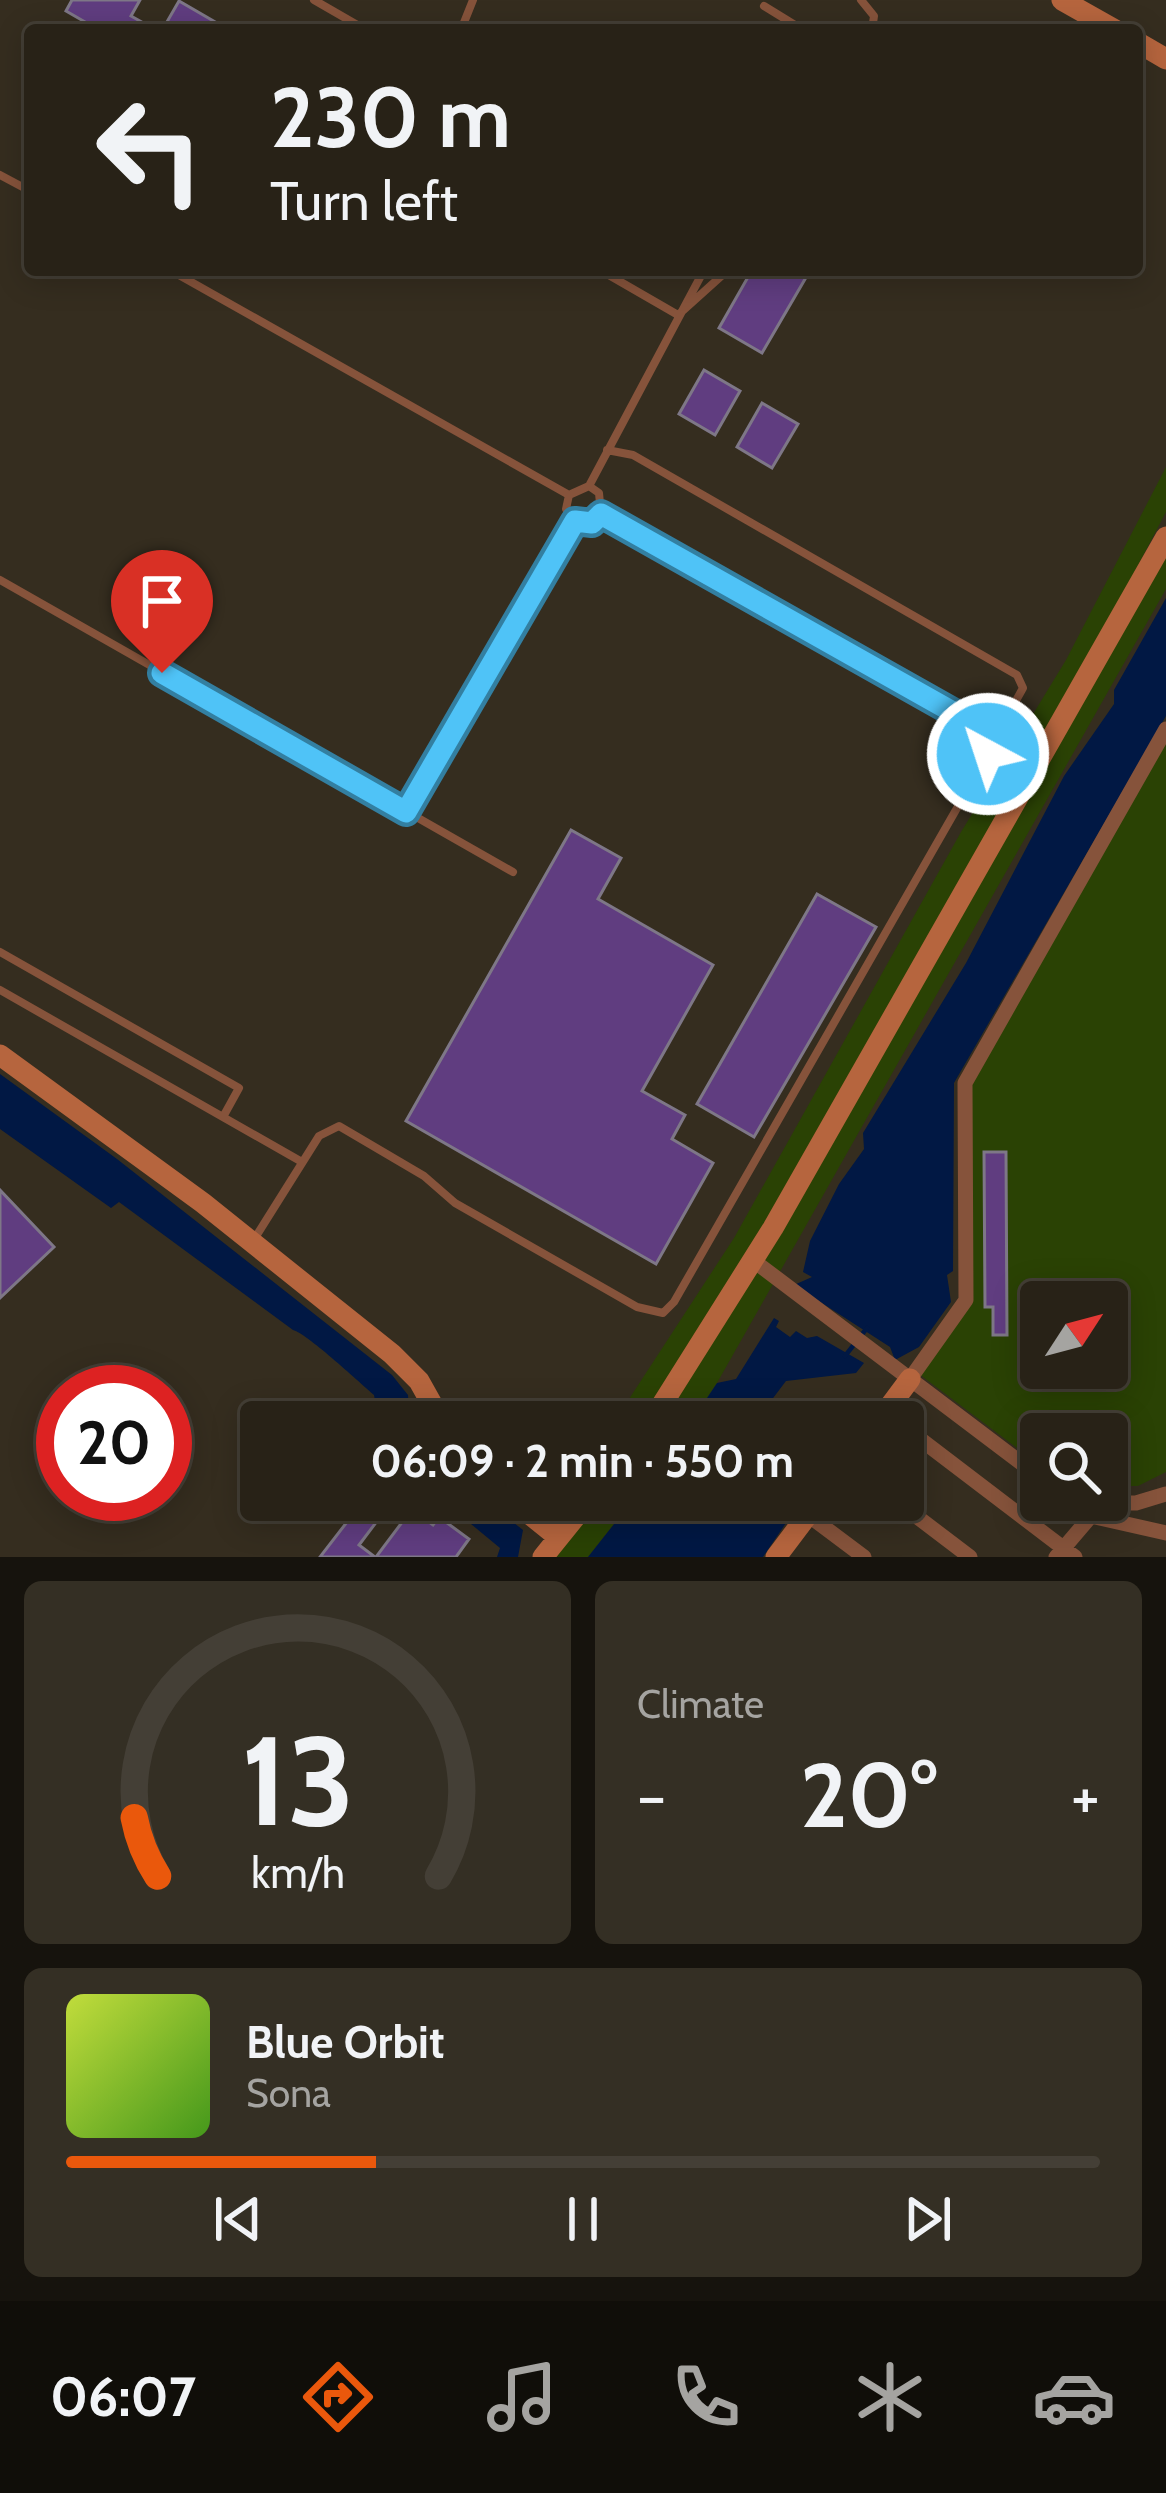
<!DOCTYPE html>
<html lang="en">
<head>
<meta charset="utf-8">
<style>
  :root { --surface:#282217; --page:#342f24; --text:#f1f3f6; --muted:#a5a4a1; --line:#443f36; --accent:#ea580c }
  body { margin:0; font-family:Cabin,sans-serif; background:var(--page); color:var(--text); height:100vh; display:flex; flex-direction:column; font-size:45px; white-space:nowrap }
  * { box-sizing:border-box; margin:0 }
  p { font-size:39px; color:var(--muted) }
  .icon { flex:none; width:66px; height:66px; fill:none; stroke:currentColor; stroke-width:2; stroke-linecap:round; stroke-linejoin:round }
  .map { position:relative; height:1557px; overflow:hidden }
  .details { display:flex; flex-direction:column; gap:24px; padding:24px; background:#16130d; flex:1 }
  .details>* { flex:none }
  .top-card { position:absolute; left:24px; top:24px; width:1119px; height:252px; border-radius:12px; box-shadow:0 6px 30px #0003,0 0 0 3px var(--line); background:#282217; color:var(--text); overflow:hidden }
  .needle { width:78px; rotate:54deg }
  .buttons { position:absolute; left:1020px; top:1281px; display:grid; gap:24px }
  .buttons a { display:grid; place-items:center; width:108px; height:108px; border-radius:12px; background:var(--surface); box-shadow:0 6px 30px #0003,0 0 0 3px var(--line); font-size:60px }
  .speed { position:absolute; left:36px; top:1365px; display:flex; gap:24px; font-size:60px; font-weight:700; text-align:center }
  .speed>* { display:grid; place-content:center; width:156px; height:156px; border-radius:50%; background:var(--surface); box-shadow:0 6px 30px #0003,0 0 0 3px var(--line); line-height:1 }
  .speed .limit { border:18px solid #d22; background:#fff; color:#111 }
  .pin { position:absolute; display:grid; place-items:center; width:102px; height:102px; color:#fff; margin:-123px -51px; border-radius:50% 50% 50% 0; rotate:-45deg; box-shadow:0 0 12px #0007 }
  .pin .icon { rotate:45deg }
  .me { position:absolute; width:132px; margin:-66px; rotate:320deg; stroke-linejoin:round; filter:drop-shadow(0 0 9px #0008) }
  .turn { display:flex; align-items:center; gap:42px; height:252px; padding:0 48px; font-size:54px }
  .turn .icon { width:156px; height:156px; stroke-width:2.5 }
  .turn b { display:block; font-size:84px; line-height:102px }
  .big { font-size:90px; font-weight:800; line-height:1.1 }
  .details .tile { flex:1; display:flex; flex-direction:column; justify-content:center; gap:18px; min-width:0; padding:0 42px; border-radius:18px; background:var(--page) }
  .details .dial { align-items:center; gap:0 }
  .dial svg { height:312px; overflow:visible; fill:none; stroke:var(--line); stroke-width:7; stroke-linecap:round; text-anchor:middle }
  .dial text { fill:var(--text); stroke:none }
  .song { display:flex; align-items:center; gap:36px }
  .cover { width:144px; height:144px; border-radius:18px; background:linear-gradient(135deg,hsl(70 70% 55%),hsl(100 70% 35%)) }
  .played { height:12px; border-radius:6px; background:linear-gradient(90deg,var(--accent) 30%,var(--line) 30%) }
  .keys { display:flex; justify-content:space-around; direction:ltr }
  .heat { display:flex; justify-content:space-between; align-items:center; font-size:66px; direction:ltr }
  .details .tiles { flex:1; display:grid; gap:24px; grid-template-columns:1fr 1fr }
  .tile:last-child { grid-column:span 2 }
  .trip { position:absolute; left:240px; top:1401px; width:684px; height:120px; border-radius:12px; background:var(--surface); box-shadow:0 6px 30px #0003,0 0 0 3px var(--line); font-weight:800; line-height:120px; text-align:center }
  .menu { display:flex; height:192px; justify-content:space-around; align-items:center; background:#100e09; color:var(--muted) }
  .menu .icon { width:84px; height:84px }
  .menu .selected { color:var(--accent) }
  .menu b { font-size:54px; color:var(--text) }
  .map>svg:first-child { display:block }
  .green { fill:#2a4204; fill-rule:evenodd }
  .water { fill:#011844 }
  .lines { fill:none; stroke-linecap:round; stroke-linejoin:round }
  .stream { stroke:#011844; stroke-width:4.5 }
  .building { fill:#603d80; stroke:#7e7787; stroke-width:3 }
  .lane { stroke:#86533b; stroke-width:8 }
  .street { stroke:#86533b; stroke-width:15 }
  .secondary { stroke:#b6653e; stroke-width:21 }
  .route-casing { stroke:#337fa1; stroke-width:30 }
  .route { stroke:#4fc3f7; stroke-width:21 }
</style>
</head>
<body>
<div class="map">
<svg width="1166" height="1557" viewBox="0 0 1166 1557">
  <rect width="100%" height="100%" fill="#352d1f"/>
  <path class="green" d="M1166,467V512L1114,611L790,1185L646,1412L638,1422H614L734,1238L961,832L1066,660Z
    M1166,547V589L717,1383L691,1422H655Z
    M1166,736V1472L1138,1486H1107V1434H1041V1466L919,1374L971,1301L969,1084ZM1041,1302H1107V1368H1041Z
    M598,1500H633L588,1557H552Z"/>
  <path class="water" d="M1166,598V716L954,1083L953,1271L947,1275L951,1302L919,1347L895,1360L890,1347L794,1285L812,1277L803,1272L810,1241L839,1184L864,1149L863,1133L966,963L1064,776L1114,704V690Z
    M0,1074L117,1159L392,1375L408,1395L410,1422H379L374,1395C357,1380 306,1333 293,1330L119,1202L111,1208L0,1129Z
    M774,1318L779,1321L776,1327L790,1337L796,1331L807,1338L817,1336L864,1363L856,1373L786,1381L755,1422H691L717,1383L736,1379Z
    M442,1500H485L523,1530L518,1557H497L500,1548Z
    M633,1500H755L786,1523L763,1557H588Z"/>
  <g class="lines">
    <path class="stream" d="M845,1356L867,1328"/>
  </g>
  <path class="building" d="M72,0H140L131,16L156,30H99L66,11Z
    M179,1L229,30H170L164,27Z
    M752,270L808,274L762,353L719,328Z
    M704,370L740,391L715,435L679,414Z
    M762,403L798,424L772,468L737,447Z
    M571,830L621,858L598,899L713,965L642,1091L685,1115L672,1139L713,1163L656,1264L406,1121Z
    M817,894L876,927L754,1137L697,1104Z
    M984,1152H1006L1007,1335H993V1307H985Z
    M0,1190L54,1247L0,1298Z
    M364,1500H393L359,1545L375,1557H320Z
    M412,1509L433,1525L439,1517L469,1539L456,1557H376Z"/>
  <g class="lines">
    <path class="lane" d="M314,0L366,30
      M861,0L874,16L872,30
      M764,6L803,30
      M461,30L473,0
      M0,175L30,191
      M170,270L569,495
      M600,270L678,315L728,270
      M601,514L989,736
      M575,521L592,523L601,514L599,493L589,486
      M0,580L513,872
      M406,812L575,521L566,509L569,495L589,486L704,270
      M0,952L239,1088L223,1117
      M0,990L302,1162
      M253,1241L319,1136L339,1126L424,1176L455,1203L637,1307L663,1313L674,1302L988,754L989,736L998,733L1023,688L1017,675L633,455L607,450"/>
    <path class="street" d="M754,1261L1041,1478
      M910,1379L966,1300L965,1083L1166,729
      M903,1426L1075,1557
      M895,1500L970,1557
      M1070,1500L1091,1516L1166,1533
      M1077,1503H1136L1166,1494
      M808,1515L864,1557
      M1056,1557L1091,1516"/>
    <path class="secondary" d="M1062,0L1115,30
      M1137,42L1166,59
      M0,1055L203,1203L392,1354L419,1381L442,1422
      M651,1422L773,1228L1166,537
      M878,1422L910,1379
      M512,1500L558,1537
      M543,1557L589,1500
      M776,1557L819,1500"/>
  </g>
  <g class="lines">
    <g class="route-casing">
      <path id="route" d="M162,673L406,812L575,521L592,523L601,514L974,724L989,736L988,754"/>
    </g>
    <use href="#route" class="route"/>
  </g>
</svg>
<div class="buttons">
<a><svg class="needle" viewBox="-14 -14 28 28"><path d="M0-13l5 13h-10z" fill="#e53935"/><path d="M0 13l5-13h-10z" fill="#a5a4a1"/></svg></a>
<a><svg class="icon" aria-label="search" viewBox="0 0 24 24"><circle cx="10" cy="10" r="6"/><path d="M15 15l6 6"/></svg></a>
</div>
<div class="speed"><div class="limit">20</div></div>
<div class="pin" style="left:162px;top:673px;background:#d93025"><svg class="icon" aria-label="arrive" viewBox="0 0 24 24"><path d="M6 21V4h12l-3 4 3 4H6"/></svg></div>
<svg class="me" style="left:988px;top:754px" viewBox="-20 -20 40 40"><circle r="17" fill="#4fc3f7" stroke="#fff" stroke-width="3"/><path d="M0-11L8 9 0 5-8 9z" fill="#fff"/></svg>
<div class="trip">06:09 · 2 min · 550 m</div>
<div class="top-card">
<div class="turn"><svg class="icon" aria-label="left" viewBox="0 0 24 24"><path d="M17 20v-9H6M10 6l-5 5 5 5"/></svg><div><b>230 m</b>Turn left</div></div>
</div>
</div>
<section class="details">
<div class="tiles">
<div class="tile dial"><svg viewBox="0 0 100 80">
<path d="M14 69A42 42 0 1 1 86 69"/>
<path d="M14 69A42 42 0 0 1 8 54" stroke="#ea580c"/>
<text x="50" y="56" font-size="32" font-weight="700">13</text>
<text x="50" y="72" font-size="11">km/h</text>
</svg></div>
<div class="tile"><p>Climate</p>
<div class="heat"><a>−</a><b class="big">20°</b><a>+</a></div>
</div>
<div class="tile">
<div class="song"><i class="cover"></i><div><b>Blue Orbit</b><p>Sona</p></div></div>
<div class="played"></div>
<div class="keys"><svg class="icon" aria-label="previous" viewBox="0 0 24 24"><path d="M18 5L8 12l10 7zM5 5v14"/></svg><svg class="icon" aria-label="pause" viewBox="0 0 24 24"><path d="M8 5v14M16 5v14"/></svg><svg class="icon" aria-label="next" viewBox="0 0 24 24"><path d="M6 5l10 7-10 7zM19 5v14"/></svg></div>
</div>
</div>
</section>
<nav class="menu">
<b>06:07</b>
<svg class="icon selected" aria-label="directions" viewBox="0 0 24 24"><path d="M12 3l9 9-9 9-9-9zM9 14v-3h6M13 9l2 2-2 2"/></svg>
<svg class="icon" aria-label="music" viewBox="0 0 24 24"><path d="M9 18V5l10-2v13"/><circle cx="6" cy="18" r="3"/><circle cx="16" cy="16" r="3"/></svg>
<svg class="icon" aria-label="phone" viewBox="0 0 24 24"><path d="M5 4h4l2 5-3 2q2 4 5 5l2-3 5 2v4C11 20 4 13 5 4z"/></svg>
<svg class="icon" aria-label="climate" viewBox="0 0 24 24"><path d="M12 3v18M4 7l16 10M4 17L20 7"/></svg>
<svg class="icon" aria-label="car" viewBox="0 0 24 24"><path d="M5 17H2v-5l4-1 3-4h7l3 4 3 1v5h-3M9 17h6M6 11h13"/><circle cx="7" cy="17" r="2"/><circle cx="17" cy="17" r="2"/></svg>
</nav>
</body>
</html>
